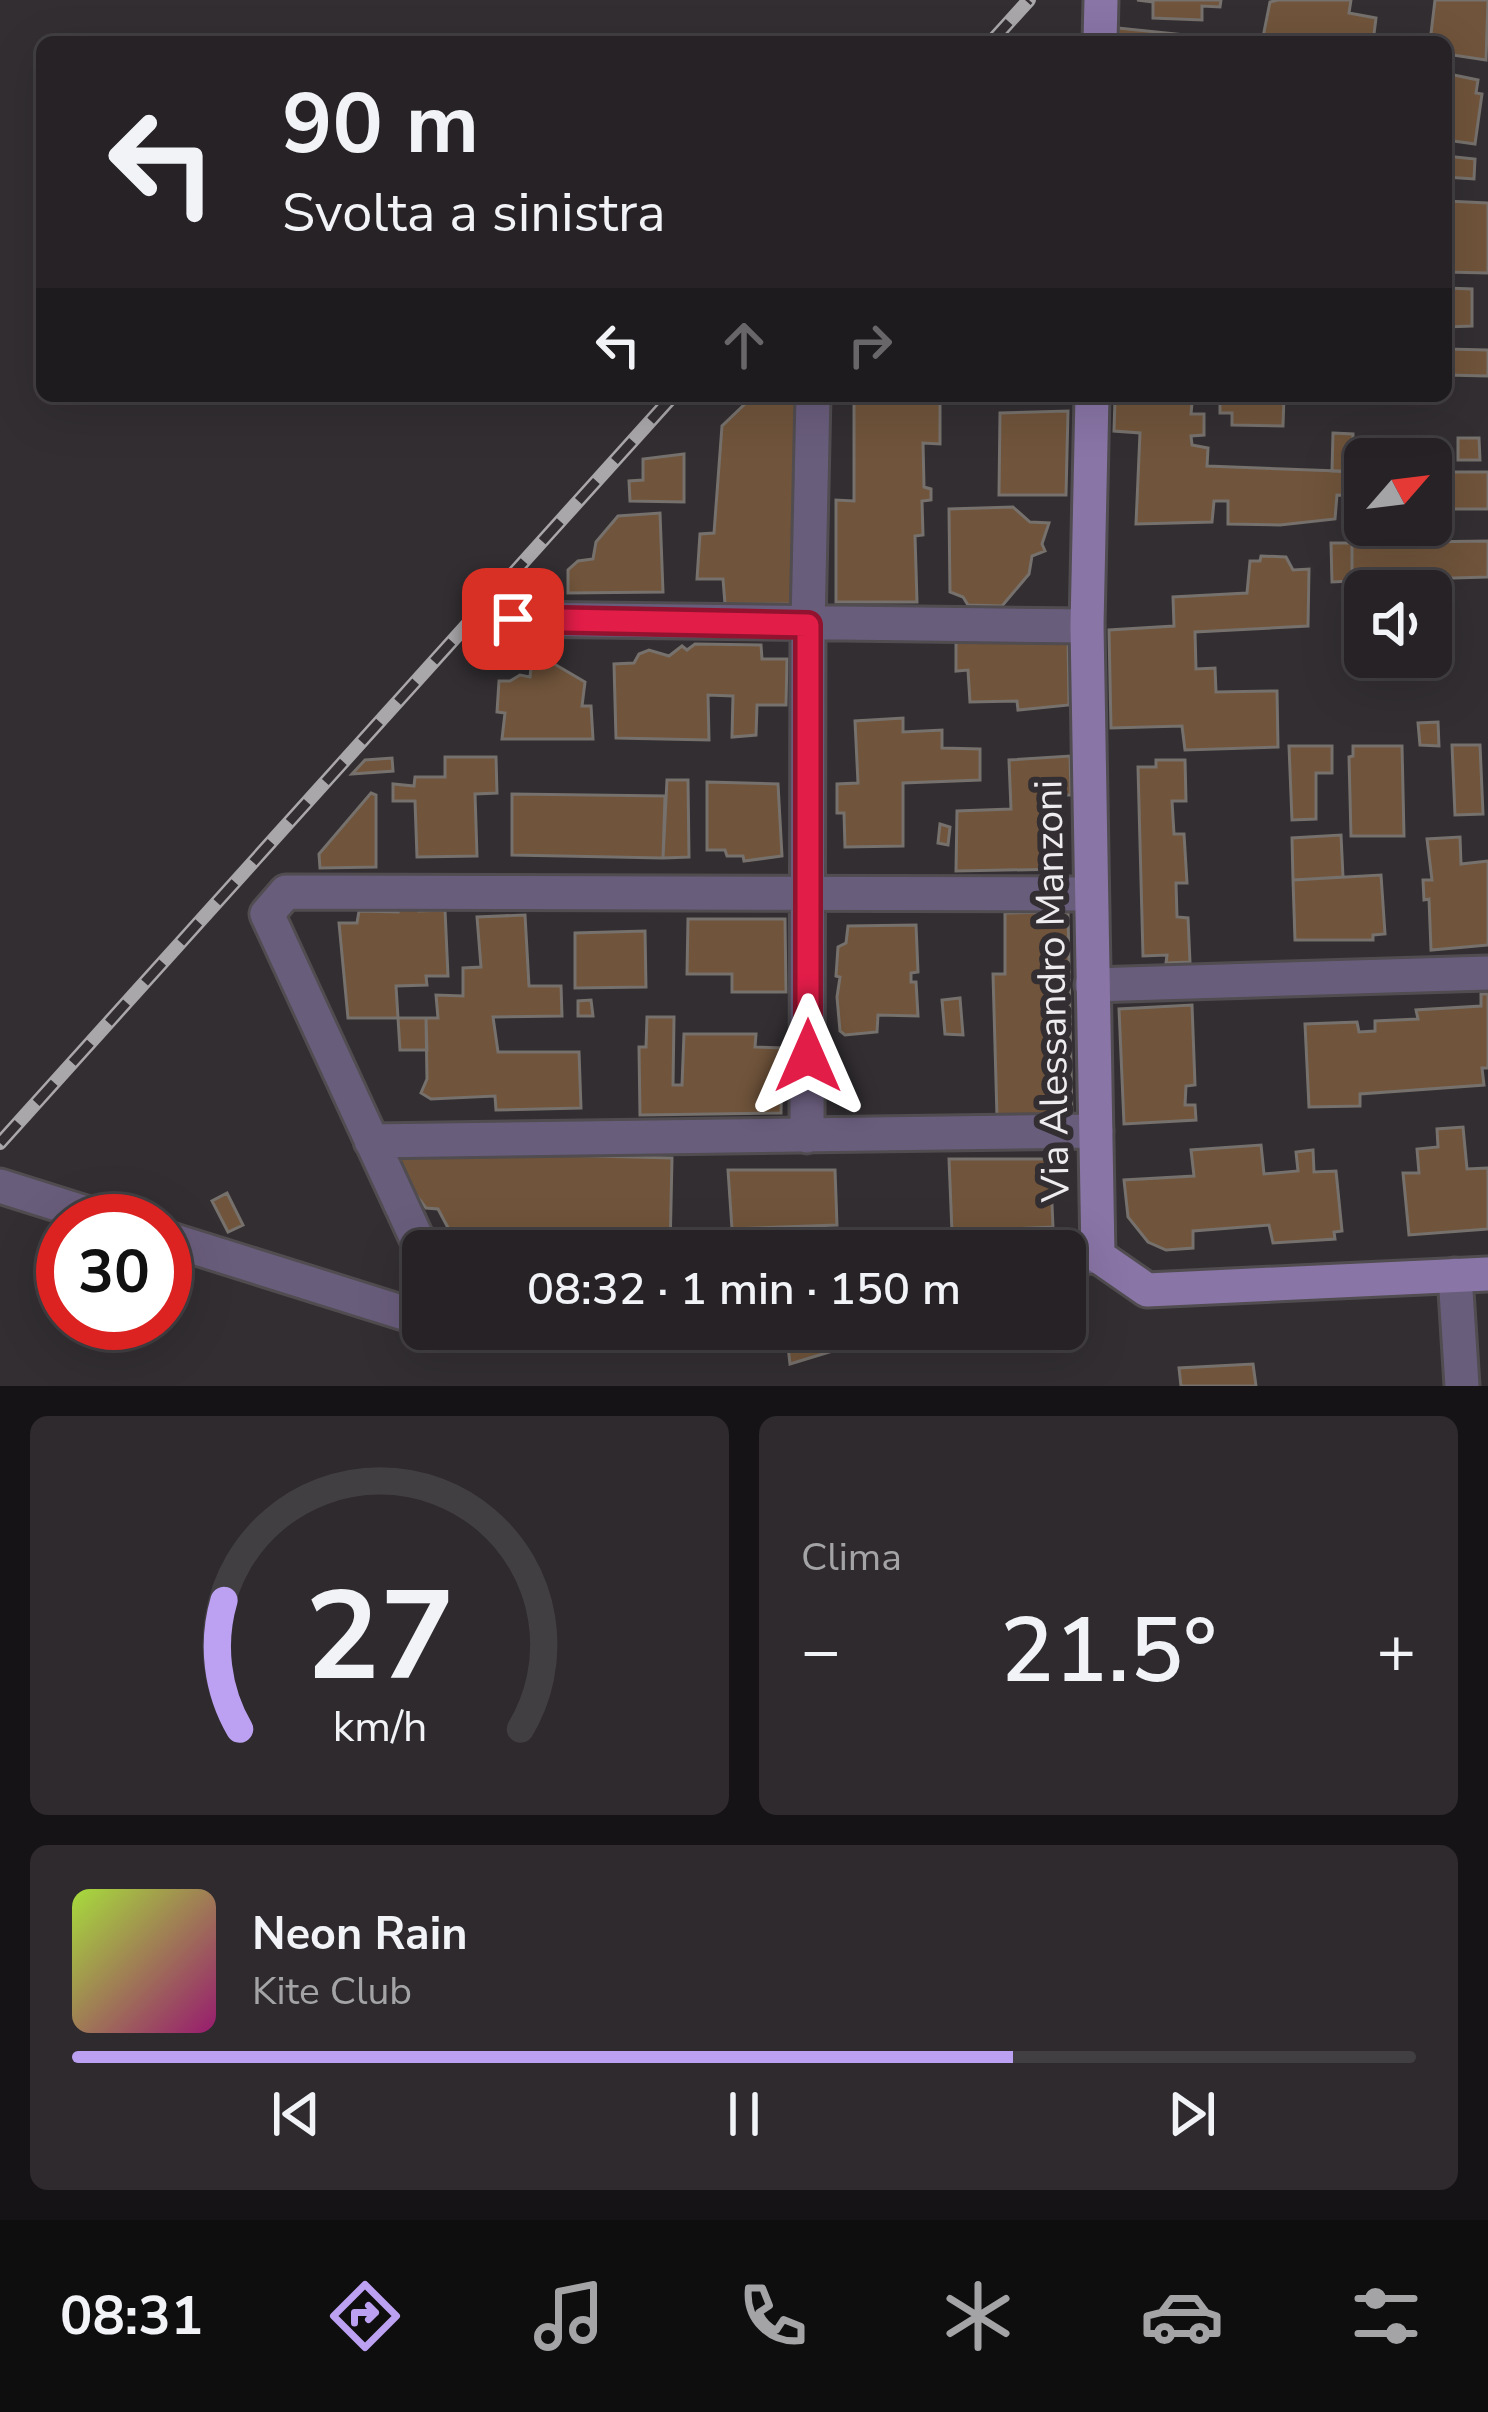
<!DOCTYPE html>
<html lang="it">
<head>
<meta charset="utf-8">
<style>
  :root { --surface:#262226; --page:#2e2a2e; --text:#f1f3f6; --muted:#a4a4a7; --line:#423f43; --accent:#bca0f2 }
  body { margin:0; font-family:"Nunito Sans",sans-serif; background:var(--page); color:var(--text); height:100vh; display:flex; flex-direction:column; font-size:45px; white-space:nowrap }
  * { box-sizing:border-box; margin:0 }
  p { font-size:39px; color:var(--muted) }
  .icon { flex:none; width:66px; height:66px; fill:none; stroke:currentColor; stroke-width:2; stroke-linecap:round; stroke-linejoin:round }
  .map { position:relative; height:1386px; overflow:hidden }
  .details { display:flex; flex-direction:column; gap:30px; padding:30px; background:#151315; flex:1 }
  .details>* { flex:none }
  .banner { position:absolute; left:36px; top:36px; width:1416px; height:366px; border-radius:18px; box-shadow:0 12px 48px #0002,0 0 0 3px var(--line); background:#262226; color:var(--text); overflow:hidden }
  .needle { width:78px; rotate:62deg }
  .buttons { position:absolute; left:1344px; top:438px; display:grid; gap:24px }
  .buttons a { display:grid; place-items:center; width:108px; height:108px; border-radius:18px; background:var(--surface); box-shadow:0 12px 48px #0002,0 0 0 3px var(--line); font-size:60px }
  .speed { position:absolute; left:36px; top:1194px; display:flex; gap:24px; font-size:60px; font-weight:700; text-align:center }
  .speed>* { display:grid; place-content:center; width:156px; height:156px; border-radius:50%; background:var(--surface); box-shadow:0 12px 48px #0002,0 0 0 3px var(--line); line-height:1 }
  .speed .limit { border:18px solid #d22; background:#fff; color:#111 }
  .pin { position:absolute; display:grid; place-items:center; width:102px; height:102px; color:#fff; margin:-51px; border-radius:24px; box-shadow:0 6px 18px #0006 }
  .me { position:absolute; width:132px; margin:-66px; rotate:0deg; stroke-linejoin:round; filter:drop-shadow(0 0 9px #0008) }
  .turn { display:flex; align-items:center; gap:42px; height:252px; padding:0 48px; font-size:54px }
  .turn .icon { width:156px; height:156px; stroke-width:2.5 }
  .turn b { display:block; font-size:84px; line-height:102px }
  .lanes { display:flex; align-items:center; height:114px; padding:0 48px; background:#0003; justify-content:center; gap:60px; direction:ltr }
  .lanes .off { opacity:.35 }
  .big { font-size:90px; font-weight:600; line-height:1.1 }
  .details .card { flex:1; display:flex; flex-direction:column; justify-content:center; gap:18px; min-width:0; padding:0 42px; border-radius:18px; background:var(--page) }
  .details .dial { align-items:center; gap:0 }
  .dial svg { height:312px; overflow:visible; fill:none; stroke:var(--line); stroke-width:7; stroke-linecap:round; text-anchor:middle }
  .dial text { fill:var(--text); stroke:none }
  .song { display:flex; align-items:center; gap:36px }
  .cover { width:144px; height:144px; border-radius:18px; background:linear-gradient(135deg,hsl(80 70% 55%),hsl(320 70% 35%)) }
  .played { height:12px; border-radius:6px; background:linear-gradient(90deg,var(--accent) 70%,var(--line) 70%) }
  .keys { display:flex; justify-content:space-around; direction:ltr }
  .heat { display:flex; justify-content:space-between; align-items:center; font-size:66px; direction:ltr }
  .details .tiles { flex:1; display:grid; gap:30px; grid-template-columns:1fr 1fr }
  .card:last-child { grid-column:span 2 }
  .trip { position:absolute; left:402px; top:1230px; width:684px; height:120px; border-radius:18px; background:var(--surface); box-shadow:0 12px 48px #0002,0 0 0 3px var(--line); font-weight:600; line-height:120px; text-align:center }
  .dock { display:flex; height:192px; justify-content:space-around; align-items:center; background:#0f0e0f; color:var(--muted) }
  .dock .icon { width:84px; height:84px }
  .dock .on { color:var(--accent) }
  .dock b { font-size:54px; color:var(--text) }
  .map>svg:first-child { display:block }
  .building { fill:#70543b; stroke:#76716c; stroke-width:3 }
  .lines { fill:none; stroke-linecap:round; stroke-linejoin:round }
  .minor-casing { stroke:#504c50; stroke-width:39 }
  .secondary-casing { stroke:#504c50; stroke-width:39 }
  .minor { stroke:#695d7c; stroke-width:33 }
  .secondary { stroke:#8975a6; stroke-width:33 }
  .rail-casing { stroke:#aaa7aa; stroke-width:14 }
  .rail { stroke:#322e32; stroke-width:9; stroke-dasharray:27; stroke-linecap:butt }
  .route-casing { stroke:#92132f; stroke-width:30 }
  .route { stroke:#e11d48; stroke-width:21 }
  .labels { text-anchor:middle; stroke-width:12; stroke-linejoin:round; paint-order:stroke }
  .street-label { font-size:39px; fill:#efecef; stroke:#322e32 }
</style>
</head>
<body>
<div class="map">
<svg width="1488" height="1386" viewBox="0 0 1488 1386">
  <rect width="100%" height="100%" fill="#322e32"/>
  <path class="building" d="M1137,0H1221L1220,7L1202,6V20L1153,18V2Z
    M1278,0H1351L1349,13L1376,18L1373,42H1262L1270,2Z
    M1435,0H1488L1486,60L1446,54V42H1430Z
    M1118,28L1186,35L1185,42H1119Z
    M1449,74L1478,80L1476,93L1482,94L1475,144L1446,140Z
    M1446,156L1475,159L1474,179L1446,177Z
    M1446,201L1488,203V273L1446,272Z
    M1446,288L1472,289V326L1446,327Z
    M1446,349L1488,350V376L1446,375Z
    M854,396H940V444L923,443L924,487L931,489V500L922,501L923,535L915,536L917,602H836V500L854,501Z
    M1135,396H1166V400L1192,403L1191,414H1204V435L1191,436L1192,445L1208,448L1207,466L1365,472V496L1337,495L1335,519L1280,525L1228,524V501H1214L1212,522L1136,524L1140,433L1114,431L1115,399H1135Z
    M1232,396H1284L1283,426L1232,425V413H1220V401H1232Z
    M747,402H798L794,604H725L723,579H697L700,534L714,533L722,426Z
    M1068,411L1066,495H999L1000,413Z
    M1333,433L1353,434L1352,472L1332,471Z
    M1458,438H1479L1480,460H1458Z
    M684,454V502L630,501L629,481L643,480V459Z
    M1431,472H1488V509H1431Z
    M1013,507L1030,522L1049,523L1042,544L1045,551L1032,556L1029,574L1002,606L968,605L963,597L950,592L949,509Z
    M660,513L663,592L568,593V570L578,561L593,559L596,542L618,516Z
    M1488,541V577L1352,581V543Z
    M1331,543H1352V581L1332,582Z
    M1261,556L1286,557L1293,570L1309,569L1308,626L1195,632L1196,669L1215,668L1216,692L1277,691L1278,747L1185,750L1182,726L1111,728L1109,630L1174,626L1173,597L1247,593L1250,561H1260Z
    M1068,636L1069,705L1018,710L1017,701L970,702L968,670L956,671V638Z
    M695,644L761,645L762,659H787L786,705H757L756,735L732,737L733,696L708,695L709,740L616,738L614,664L634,663L639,654L649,650L669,656L682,646L687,650Z
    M539,655L585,682L582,706H591L593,739H502L505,713L497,712L499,681H510L520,675L530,677L532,659Z
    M903,718V732L942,730V748L980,749V780L903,783V846L845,847L844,813H837V784L858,783L855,721Z
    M1438,722L1439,746L1420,745L1418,723Z
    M1452,745H1480L1483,814L1455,815Z
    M1289,746H1332V773H1316V819L1292,820Z
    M1353,746H1402L1404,836H1351L1349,757L1353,756Z
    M1070,756L1071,795H1062L1065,869L956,871L957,811L1011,809L1009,760Z
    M445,757H496L497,793L475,794L477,856L417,857L415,801H393V784L414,786L415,777H445Z
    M392,758L393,771L352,774L365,760Z
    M1156,760H1185L1186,801H1172L1174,834H1184L1187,883H1176L1177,917L1188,918L1190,962L1166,963L1167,955L1143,956L1138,767H1156Z
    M667,780H688L689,857L663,858Z
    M707,782L778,784L782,856L744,861L743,856H727L725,850H707Z
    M371,793L376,795V867L320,868L319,854Z
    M512,794L665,796L663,858L512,855Z
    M940,824L950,827L948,845L938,843Z
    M1341,835L1343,877L1293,880L1292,838Z
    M1460,837L1461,864L1488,861V945L1431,950L1429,899L1424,900L1423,880H1432L1427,839Z
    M1381,875L1385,934L1373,935V940H1295L1293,880Z
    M397,905L419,906V911L445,910L448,976H426L427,985L396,986L398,1018H348L339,923H357L359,911L398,912Z
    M1068,912L1072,1118L997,1117L993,974H1005V913Z
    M525,915L529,986H561L562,1016L493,1017L498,1052H579L581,1108L496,1110L495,1096L431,1099L421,1093L427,1079L426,1018H438L436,995L463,996V968L481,967L477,917Z
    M688,919H785L786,992H732V974H687Z
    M916,925L918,972L911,973V982H916L918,1016L878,1015L877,1032L845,1035L840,1031L837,997L840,977L836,976L838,947L846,943L848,926Z
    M645,931L646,987L575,988V933Z
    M1481,994H1488V1068H1482L1484,1085L1360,1094V1106L1309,1107L1305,1024L1357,1022L1359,1032L1375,1031V1021L1418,1019L1416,1010L1481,1006Z
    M960,998L963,1035L945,1034L942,1000Z
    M591,1000L593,1016H578V1001Z
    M1192,1005L1195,1085L1186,1086L1185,1105H1195L1196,1120L1124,1124L1119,1009Z
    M647,1017H674L673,1085H682L684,1034H756L755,1047L782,1048L781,1113L640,1115L639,1047H646Z
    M398,1018H426L427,1050H400Z
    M1463,1127L1467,1169L1488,1168V1229L1409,1235L1403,1173H1419L1417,1149L1438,1147L1437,1129Z
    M1261,1145L1264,1174L1298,1171L1296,1152L1313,1150L1314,1172L1336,1171L1342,1231L1334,1232L1335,1239L1273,1243L1269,1225L1193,1231V1248L1166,1250L1148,1242L1128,1217L1124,1180L1194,1176L1191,1150Z
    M557,1146L558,1155L672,1158L670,1251H478L454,1239L438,1209L426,1208L410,1187L395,1148Z
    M949,1159H1050L1053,1227L952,1232Z
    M728,1170H835L837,1225L732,1229Z
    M227,1193L243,1225L228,1232L212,1201Z
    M786,1329H897L898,1331L790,1364Z
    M1253,1364L1256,1386H1181L1179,1368Z"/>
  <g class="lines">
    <g class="minor-casing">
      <path id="minor" d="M513,619L1087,626
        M1092,985L1488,973
        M807,1136L808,624L813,396
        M371,1141L1096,1131
        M0,1186L111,1221
        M165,1238L423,1319
        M423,1252L267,914L286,892L1091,894
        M1065,1257L1098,1256
        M1455,1275L1462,1386"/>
    </g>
    <g class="secondary-casing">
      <path id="secondary" d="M1100,42L1101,0
        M1092,396L1087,626L1098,1256L1147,1290L1488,1274"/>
    </g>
    <use href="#minor" class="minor"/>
    <use href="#secondary" class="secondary"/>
    <g class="rail-casing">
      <path id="rail" d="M991,42L1029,0
        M0,1143L673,396"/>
    </g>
    <use href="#rail" class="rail"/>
  </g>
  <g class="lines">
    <g class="route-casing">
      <path id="route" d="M513,619L808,625V1056"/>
    </g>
    <use href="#route" class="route"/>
  </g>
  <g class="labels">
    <g class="street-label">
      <text transform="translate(1051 991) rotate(-91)" y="14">Via Alessandro Manzoni</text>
    </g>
  </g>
</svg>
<div class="buttons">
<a><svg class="needle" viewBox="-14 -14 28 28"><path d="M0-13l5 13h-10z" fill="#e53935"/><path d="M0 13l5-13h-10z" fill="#a4a4a7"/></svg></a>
<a><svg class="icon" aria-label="sound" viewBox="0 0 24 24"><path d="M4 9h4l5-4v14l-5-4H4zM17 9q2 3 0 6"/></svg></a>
</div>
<div class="speed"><div class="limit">30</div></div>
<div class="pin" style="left:513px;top:619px;background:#d93025"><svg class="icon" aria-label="arrive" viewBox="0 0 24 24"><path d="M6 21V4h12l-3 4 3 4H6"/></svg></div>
<svg class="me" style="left:808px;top:1056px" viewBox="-20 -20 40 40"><path d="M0-17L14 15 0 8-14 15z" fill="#e11d48" stroke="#fff" stroke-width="4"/></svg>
<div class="trip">08:32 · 1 min · 150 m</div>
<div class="banner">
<div class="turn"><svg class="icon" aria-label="left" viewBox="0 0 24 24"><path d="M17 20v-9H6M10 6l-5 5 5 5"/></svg><div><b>90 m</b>Svolta a sinistra</div></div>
<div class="lanes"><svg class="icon" aria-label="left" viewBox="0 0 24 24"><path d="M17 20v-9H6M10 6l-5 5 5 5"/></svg><svg class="icon off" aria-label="ahead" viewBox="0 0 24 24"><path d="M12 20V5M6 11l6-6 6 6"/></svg><svg class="icon off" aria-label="right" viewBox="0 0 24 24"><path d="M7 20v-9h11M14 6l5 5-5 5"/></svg></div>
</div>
</div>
<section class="details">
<div class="tiles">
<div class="card dial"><svg viewBox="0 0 100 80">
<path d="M14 69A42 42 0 1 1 86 69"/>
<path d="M14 69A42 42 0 0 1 10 36" stroke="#bca0f2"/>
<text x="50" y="56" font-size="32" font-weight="700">27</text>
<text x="50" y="72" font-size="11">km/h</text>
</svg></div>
<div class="card"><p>Clima</p>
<div class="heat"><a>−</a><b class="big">21.5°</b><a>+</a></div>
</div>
<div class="card">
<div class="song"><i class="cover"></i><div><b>Neon Rain</b><p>Kite Club</p></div></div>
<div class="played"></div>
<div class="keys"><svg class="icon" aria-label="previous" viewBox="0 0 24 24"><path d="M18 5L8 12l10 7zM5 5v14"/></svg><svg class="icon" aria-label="pause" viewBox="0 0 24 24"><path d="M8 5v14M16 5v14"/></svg><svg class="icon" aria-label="next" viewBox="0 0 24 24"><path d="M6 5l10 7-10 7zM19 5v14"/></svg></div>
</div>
</div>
</section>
<nav class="dock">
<b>08:31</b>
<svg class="icon on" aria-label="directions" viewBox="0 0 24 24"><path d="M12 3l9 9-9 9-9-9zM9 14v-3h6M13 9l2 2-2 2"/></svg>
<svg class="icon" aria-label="music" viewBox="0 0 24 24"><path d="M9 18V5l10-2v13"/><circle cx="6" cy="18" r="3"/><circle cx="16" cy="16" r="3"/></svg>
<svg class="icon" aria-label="phone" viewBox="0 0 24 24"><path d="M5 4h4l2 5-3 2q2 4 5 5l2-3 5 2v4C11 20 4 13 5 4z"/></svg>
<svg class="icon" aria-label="climate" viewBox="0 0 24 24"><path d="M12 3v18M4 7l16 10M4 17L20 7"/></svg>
<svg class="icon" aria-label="car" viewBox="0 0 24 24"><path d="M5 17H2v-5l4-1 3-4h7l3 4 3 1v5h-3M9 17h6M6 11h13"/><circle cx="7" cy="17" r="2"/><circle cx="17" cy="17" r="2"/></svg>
<svg class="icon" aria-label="filters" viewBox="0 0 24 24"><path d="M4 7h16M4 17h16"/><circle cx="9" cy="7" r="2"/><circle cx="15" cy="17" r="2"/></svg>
</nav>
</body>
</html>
